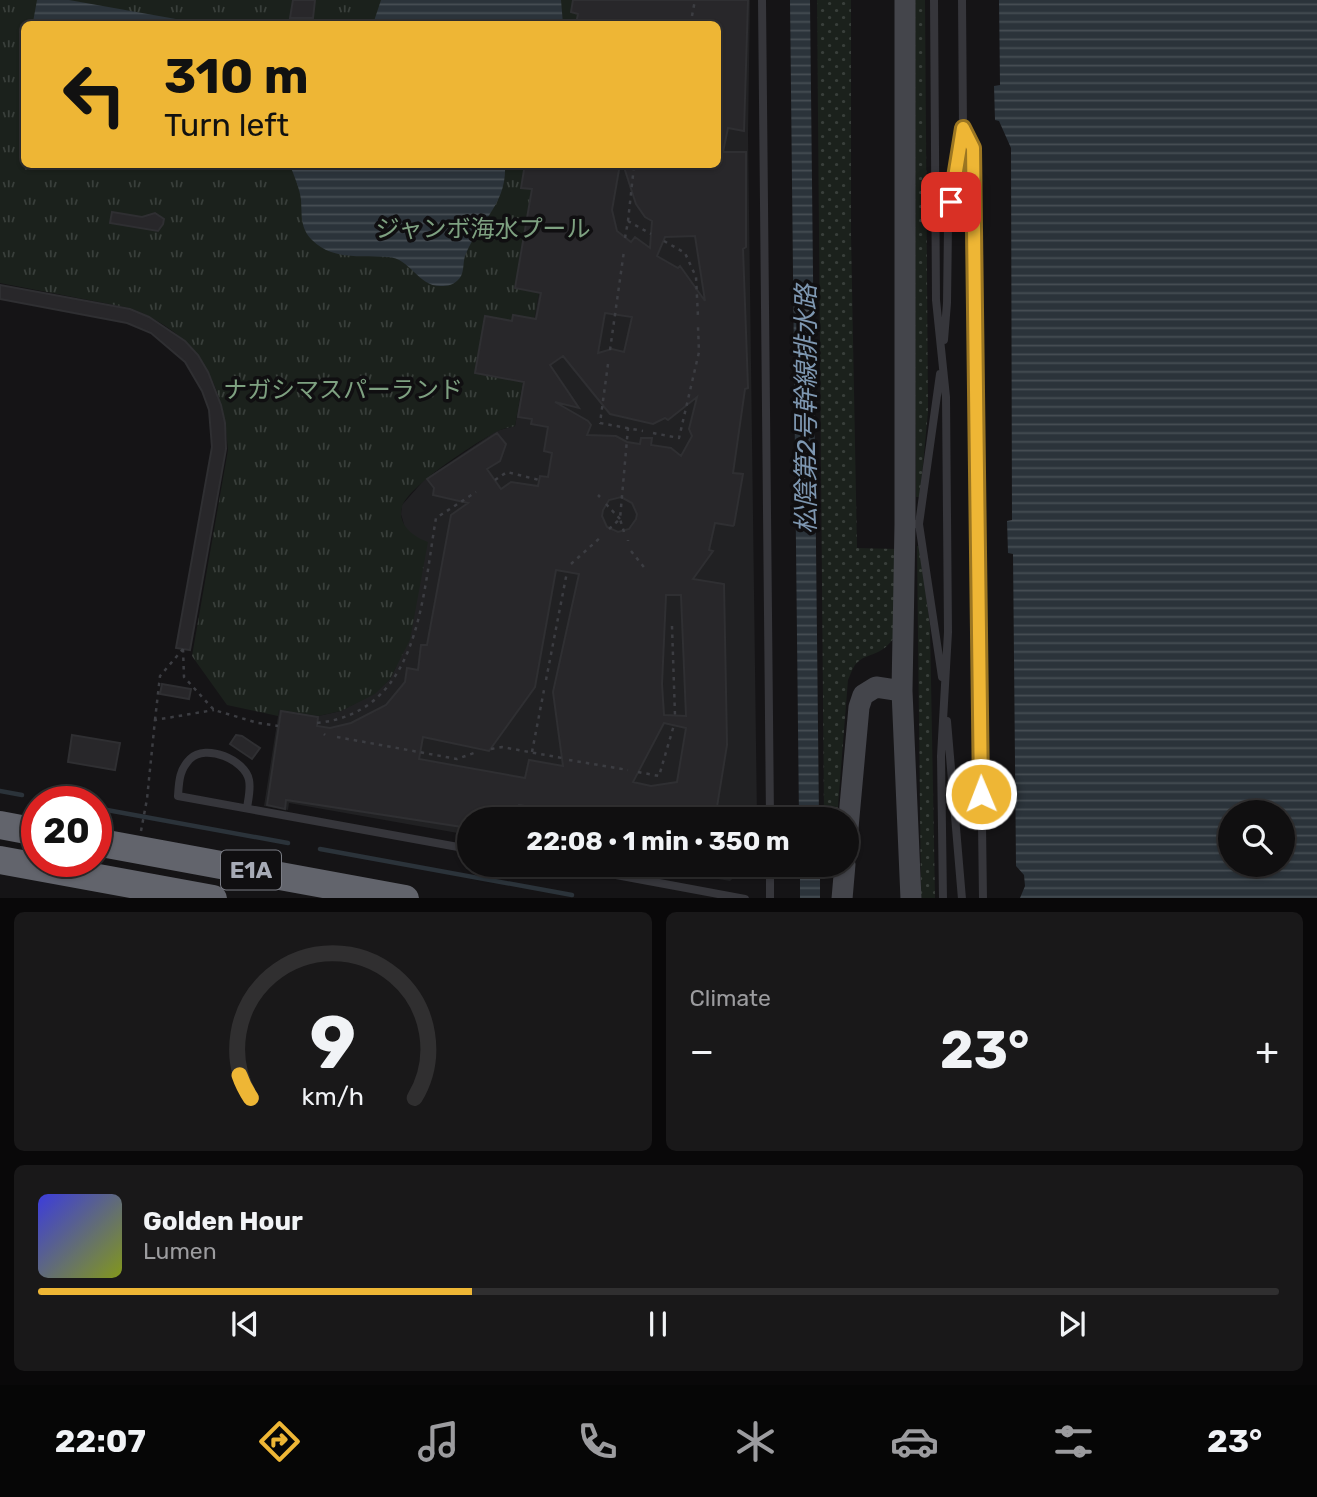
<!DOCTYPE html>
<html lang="en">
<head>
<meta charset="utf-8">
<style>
  :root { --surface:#100f10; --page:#191819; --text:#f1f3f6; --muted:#9c9c9f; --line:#302f30; --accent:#eeb635 }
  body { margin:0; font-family:Rubik,"Noto Sans JP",sans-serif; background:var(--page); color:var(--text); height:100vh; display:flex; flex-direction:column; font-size:26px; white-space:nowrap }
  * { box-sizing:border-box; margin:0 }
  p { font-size:23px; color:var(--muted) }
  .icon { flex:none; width:38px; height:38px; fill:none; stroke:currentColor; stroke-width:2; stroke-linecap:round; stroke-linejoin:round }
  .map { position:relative; height:898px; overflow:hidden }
  .drawer { display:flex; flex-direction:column; gap:14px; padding:14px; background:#090809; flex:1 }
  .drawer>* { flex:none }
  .guide { position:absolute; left:21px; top:21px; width:700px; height:147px; border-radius:10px; box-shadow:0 2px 5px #0004,0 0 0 2px var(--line); background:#eeb635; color:#111; overflow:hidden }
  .buttons { position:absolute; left:1218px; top:800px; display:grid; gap:14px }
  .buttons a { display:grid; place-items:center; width:77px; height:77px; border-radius:50%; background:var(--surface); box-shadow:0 2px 5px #0004,0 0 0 2px var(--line); font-size:35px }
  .speed { position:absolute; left:21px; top:786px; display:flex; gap:14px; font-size:35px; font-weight:700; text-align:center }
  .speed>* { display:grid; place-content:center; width:91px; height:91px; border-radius:50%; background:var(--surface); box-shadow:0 2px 5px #0004,0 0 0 2px var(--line); line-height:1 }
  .speed .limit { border:10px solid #d22; background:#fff; color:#111 }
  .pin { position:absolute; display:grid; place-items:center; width:60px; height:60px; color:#fff; margin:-30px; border-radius:14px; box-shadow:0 4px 10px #0006 }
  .me { position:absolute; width:77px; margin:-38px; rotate:359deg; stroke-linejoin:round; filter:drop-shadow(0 0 5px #0008) }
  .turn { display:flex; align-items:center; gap:24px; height:147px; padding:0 28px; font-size:32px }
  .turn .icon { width:91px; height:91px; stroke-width:2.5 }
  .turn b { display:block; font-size:49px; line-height:60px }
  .big { font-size:52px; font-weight:700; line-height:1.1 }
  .drawer .card { flex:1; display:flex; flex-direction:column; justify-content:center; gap:10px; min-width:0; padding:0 24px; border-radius:10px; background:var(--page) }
  .drawer .dial { align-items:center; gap:0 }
  .dial svg { height:182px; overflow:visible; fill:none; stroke:var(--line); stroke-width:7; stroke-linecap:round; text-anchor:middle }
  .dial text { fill:var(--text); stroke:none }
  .song { display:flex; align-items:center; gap:21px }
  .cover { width:84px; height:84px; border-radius:10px; background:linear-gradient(135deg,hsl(240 70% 55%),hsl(70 70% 35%)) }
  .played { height:7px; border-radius:4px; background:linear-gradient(90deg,var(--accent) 35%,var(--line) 35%) }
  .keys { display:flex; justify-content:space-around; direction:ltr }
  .heat { display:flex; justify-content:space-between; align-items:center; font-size:38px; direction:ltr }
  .drawer .tiles { flex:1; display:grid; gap:14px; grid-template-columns:1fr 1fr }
  .card:last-child { grid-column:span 2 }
  .trip { position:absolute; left:457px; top:807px; width:402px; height:70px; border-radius:35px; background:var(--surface); box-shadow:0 2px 5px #0004,0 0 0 2px var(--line); font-weight:700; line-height:70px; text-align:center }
  .tabs { display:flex; height:112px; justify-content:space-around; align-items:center; background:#060606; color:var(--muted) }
  .tabs .icon { width:49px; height:49px }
  .tabs .on { color:var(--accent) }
  .tabs b { font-size:32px; color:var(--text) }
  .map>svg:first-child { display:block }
  .built { fill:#212123 }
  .grass { fill:url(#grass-dots) }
  .park { fill:url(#park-tufts) }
  .water { fill:url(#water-rules); fill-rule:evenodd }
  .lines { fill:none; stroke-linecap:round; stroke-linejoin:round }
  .stream { stroke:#2b333a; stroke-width:4.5 }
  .building { fill:#28272a; stroke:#2f2f32; stroke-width:2; fill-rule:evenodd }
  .path { stroke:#3c3d42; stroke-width:2.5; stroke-dasharray:3.5 5; stroke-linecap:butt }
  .lane { stroke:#36363b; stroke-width:8 }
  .secondary { stroke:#44454b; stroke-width:21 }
  .highway { stroke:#62646c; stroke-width:28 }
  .highway-bridge { stroke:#62646c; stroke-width:28 }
  .route-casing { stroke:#9b7622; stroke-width:18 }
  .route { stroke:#eeb635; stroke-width:12 }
  .labels { text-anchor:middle; stroke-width:7; stroke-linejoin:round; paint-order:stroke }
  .shield { fill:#100f11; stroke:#7a7c84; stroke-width:2 }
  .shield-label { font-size:23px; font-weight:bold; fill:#a7abb6 }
  .park-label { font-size:24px; fill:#7ea181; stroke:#100f11 }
  .water-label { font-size:26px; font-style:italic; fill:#7e97b1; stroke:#100f11 }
</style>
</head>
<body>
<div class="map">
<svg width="1317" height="899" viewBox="0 0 1317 899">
  <defs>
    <pattern id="grass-dots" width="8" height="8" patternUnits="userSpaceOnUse" patternTransform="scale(1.75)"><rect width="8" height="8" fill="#1b211c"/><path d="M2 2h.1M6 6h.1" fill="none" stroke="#393f3b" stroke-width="1.8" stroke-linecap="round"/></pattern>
    <pattern id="park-tufts" width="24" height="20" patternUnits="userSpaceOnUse" patternTransform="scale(1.75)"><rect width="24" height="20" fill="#1b211c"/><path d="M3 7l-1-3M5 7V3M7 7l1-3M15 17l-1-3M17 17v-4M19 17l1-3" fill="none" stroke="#393f3b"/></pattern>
    <pattern id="water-rules" width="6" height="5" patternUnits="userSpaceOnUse" patternTransform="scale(1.75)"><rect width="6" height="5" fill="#2b333a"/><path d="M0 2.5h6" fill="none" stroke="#474e54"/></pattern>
  </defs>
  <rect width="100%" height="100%" fill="#151416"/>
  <path class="built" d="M635,0H750L748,135L757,819H469V835L289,803L288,810L264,806L279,710L318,716L341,711L375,693L390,679L396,667L415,538L405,528L401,514L402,505L425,479L496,431L515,426L562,165L718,164V24H630Z
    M636,865H748L730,881Z"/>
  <path class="grass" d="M817,0H851V234L857,548L898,549L893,639C878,659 867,651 855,665C852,669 850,676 848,680L837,819H824Z
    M911,0H925L928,412L920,497H916Z
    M917,546H920L930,626L935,898H921Z"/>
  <path class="park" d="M0,0H635L630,24H24V164L562,165L515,426C508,428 500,429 494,433C474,444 408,486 402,507C397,525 414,537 428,542L410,640L390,679L375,694L341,711L318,716L279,710L278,716L227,705L192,656L228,450C224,380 197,334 130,308L0,283Z"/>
  <path class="water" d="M37,0H69L204,24H49L33,22Z
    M381,0H561L563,24H373Z
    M790,0H810L819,819H799Z
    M999,0H1317V898H1020L1025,886L1024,875L1016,866L1013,554L1008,553L1007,521L1012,520L1011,148L999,121L995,120L994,86L1000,85ZM1283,812V864H1230V812Z
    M290,165H505C507,205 479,221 465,256C463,262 464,271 461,276C457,283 450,286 443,286C418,288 411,258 388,257C362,255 333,261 312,240C300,228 302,215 301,200C300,189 294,176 290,165Z
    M800,865H820V898H800Z"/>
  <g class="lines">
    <path class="stream" d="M0,791L22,795
      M55,801L58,802
      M96,808L288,843
      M320,849L572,895"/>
  </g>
  <path class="building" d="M293,0H315L313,18H290Z
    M573,0H748L744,131L728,128L723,152H746V247L743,249L748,388L745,389L733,473L743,474L734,525L733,526L715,523L709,550L713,551L693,579L724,584L727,745L715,819H584L558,807L555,811L519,805L517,818L469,819V828L286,800L285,809L267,805L281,711L318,717L317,726L330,728L351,723L386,705L405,682L407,668L418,670L421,645H427L451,515L468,503L433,495L434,488L427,479L497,433L506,444L500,461L487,469L501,489L511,482L538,486L540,476L548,477L552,453L544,451L548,427L531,424L532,419L518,417L524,382L475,373L485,316L512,321L513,315L536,319L541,293L515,288L532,189L521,188L525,164H620L612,210L617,231L631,242L635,237L650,248L652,221L645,217L636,204L623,164H718V24H576L578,14L571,12ZM695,236L705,301L680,266L678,268L657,256L665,237ZM605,313L632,317L624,352L612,349L598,353ZM563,356L610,414L653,424L665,418L668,420L697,397L689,429L692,436L681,456L671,448L651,445L652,438H641L640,444L627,442L616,436L587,435L591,425L588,421L555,402L579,408L550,365ZM621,497L632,503L637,514L636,519L629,529L618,532L607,527L602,516L603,510L609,500ZM556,570L579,574L553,692L563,766L529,760L525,778L419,759L423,737L489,751L535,687ZM666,595H681L686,716L664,715L662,684ZM664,723L686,728L677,782L651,786L633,782Z
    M112,212L142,217L155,213L164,219L163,224L158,231L110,223Z
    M0,285L130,309L149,317L185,341L198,355L208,372L221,405L225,423L226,449L190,650L176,648L212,447L209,410L202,391L185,362L151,333L127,323L0,299Z
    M162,684L191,689L189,699L160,694Z
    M72,735L120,743L115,770L68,762Z
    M236,735L242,736L260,748L252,759L230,744Z"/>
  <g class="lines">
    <path class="path" d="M692,16L695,0
      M628,221L634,166
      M625,238L628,221L651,234
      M664,241L685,253L696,277L698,317
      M610,350L624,251
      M608,364L600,423L643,431
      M653,433L679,438L699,352L698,327
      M495,480L507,472L539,480
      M598,495L600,497
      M606,504L620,519
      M609,529L620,519
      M624,532L620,519L628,428
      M628,540V541
      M631,551L647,571
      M571,564L602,536
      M672,626L675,715
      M183,649L184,677L214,710L258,723L278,726
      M546,680L567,572
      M155,720L160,676L183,649
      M317,723C420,712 422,598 436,518L476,492
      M324,734L325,735
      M337,737L457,759L474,753
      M491,749L502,747L562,758
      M532,752L544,690
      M569,760L628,770
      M638,772L659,776L674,725
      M141,831L147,799L155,720L214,710"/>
    <path class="lane" d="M762,0L770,819
      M934,0L936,300L946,397L948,632L941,756L943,899
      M962,0L963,128L973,148L983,899
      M944,340L947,303L948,227L963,128
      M905,524H919L940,374
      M919,524L942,677
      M947,721L962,899
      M247,808C248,800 251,789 249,780C245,760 206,743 190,759C179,770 179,782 178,796L469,849
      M557,864L745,899
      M770,864V899"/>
    <path class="secondary" d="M905,0V524L902,691L911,899
      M847,839L859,707L863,695L876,687L902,691
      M842,899L845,864"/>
    <path class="highway" d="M0,825L37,832"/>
    <path class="highway-bridge" d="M96,842L405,899
      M0,860L213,899"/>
  </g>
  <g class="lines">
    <g class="route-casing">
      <path id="route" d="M951,202L963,128L973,148L981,794"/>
    </g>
    <use href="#route" class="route"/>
  </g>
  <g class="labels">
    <rect class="shield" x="221" y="850.5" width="60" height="39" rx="5"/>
    <g class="shield-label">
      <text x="251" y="878">E1A</text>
    </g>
    <g class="park-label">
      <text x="483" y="237">ジャンボ海水プール</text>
      <text x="343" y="398">ナガシマスパーランド</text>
    </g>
    <g class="water-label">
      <text transform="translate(806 409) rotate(-90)" y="9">松陰第2号幹線排水路</text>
    </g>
  </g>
</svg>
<div class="buttons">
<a><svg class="icon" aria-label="search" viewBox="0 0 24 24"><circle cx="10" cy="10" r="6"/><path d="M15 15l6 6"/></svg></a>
</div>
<div class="speed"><div class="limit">20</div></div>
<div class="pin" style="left:951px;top:202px;background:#d93025"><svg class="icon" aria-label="arrive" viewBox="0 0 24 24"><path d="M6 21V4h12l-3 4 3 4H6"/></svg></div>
<svg class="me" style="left:981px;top:794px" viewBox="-20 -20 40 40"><circle r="17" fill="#eeb635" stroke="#fff" stroke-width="3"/><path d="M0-11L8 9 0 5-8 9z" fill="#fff"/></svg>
<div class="trip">22:08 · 1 min · 350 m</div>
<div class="guide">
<div class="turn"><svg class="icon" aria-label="left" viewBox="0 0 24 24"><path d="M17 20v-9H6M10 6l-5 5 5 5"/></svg><div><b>310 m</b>Turn left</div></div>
</div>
</div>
<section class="drawer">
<div class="tiles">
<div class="card dial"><svg viewBox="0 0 100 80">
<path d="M14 69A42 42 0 1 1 86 69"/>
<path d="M14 69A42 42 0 0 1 9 59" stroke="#eeb635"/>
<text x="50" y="56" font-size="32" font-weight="700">9</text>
<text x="50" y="72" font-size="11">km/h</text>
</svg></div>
<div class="card"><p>Climate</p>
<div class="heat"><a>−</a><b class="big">23°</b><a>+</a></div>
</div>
<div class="card">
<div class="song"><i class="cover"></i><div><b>Golden Hour</b><p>Lumen</p></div></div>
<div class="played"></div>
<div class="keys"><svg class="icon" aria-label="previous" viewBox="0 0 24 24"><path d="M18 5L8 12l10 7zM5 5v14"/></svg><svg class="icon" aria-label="pause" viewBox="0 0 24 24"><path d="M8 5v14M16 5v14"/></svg><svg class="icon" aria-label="next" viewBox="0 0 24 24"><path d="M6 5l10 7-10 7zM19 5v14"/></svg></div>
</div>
</div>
</section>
<nav class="tabs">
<b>22:07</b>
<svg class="icon on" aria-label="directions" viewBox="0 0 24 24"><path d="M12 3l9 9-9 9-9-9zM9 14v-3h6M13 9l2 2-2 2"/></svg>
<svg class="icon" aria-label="music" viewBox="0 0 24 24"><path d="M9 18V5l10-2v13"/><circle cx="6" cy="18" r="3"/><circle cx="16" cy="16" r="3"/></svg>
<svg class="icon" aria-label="phone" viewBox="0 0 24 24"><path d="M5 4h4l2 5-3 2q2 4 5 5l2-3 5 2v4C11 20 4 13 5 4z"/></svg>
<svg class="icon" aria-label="climate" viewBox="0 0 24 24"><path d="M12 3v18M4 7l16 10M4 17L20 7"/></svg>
<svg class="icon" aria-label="car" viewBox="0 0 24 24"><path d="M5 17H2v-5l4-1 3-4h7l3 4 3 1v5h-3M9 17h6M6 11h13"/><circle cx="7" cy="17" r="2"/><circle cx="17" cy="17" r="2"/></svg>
<svg class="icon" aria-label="filters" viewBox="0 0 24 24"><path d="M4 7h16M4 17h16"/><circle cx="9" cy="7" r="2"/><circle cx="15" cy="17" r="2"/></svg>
<b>23°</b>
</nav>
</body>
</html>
